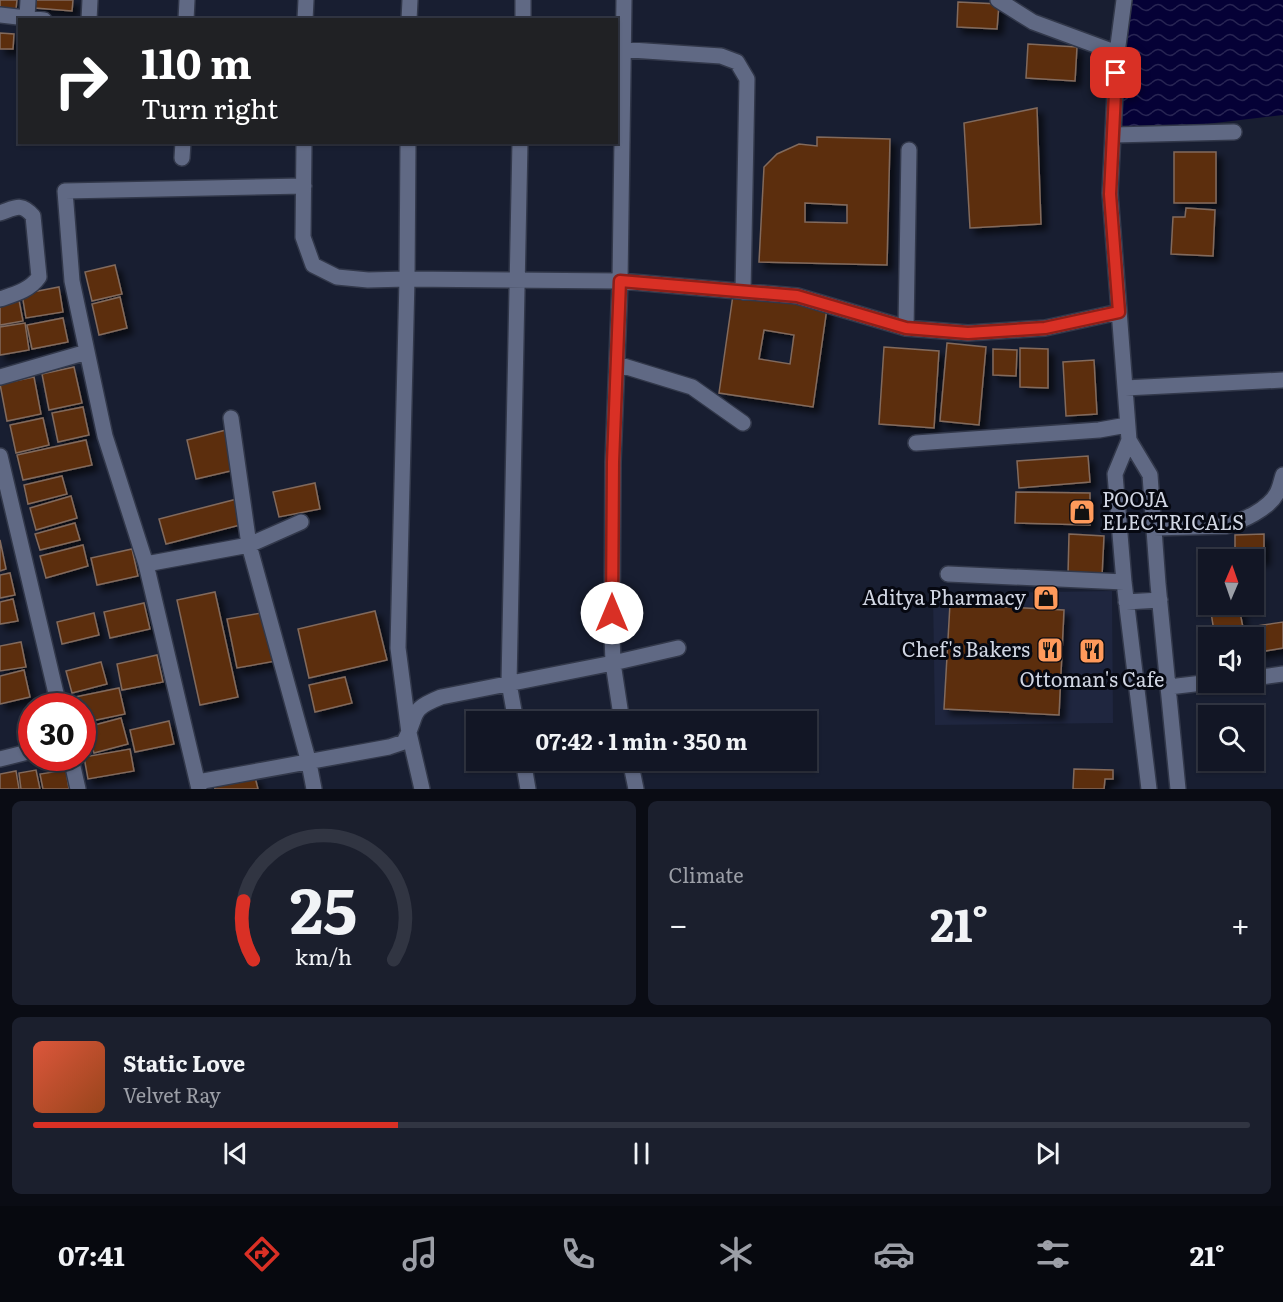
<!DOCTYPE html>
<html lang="en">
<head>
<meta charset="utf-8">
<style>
  :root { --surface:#121625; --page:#1b1f2d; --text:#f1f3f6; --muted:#9c9fa7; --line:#313542; --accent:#d93025 }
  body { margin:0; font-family:Literata,serif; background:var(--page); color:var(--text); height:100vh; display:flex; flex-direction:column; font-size:22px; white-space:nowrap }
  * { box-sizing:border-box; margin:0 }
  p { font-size:20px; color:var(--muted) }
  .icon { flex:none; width:33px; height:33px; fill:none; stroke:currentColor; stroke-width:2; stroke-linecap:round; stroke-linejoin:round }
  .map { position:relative; height:789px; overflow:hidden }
  .side { display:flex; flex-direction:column; gap:12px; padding:12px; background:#0a0c14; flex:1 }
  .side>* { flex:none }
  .guide { position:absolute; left:18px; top:18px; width:600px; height:126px; border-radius:0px; box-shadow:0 2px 4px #0004,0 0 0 2px var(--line); background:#202124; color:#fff; overflow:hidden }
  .needle { width:39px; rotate:2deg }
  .controls { position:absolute; left:1198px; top:549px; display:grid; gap:12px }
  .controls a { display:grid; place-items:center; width:66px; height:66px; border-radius:0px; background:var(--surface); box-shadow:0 2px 4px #0004,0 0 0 2px var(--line); font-size:30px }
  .speed { position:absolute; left:18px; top:693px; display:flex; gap:12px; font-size:30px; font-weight:700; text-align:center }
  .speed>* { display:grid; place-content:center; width:78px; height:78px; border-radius:50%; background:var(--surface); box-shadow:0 2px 4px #0004,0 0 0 2px var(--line); line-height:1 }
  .speed .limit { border:9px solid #d22; background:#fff; color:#111 }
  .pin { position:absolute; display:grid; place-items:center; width:51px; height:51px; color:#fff; margin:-26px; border-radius:12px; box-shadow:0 3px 9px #0006 }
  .me { position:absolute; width:66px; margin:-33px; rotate:0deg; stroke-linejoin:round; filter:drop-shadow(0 0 4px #0008) }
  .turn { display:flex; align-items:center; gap:21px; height:126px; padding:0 24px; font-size:27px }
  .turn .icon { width:78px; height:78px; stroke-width:2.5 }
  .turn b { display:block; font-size:42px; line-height:51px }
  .big { font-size:45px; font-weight:700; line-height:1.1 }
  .side .tile { flex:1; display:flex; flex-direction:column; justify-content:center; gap:9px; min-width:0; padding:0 21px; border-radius:9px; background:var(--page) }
  .side .dial { align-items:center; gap:0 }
  .dial svg { height:156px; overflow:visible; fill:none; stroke:var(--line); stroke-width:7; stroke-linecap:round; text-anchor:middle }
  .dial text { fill:var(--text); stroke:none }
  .song { display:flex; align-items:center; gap:18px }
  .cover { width:72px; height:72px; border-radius:9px; background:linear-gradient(135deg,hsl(10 70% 55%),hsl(20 70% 35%)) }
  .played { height:6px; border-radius:3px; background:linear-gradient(90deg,var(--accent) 30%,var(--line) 30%) }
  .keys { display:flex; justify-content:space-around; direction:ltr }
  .heat { display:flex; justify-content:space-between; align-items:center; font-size:33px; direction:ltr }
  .side .tiles { flex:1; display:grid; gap:12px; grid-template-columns:1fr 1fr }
  .tile:last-child { grid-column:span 2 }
  .trip { position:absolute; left:466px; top:711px; width:351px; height:60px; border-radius:0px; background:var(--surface); box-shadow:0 2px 4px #0004,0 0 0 2px var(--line); font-weight:700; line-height:60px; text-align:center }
  .tabs { display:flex; height:96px; justify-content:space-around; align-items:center; background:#07090f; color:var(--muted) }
  .tabs .icon { width:42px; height:42px }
  .tabs .selected { color:var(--accent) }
  .tabs b { font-size:27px; color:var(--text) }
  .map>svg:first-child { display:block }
  .built { fill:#1f263f }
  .water { fill:url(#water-waves) }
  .building { fill:#5b2d0e; stroke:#826a5c; stroke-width:1.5; fill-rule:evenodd; filter:url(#shadow) }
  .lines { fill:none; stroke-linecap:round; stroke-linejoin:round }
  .minor-casing { stroke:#32384a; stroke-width:18 }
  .minor { stroke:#606984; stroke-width:15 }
  .route-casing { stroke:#8d1f18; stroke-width:15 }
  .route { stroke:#d93025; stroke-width:10 }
  .labels { text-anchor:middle; stroke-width:6; stroke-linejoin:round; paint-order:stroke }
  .poi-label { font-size:20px; fill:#d1d6e3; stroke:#060811; text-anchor:end }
</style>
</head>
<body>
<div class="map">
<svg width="1283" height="789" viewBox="0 0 1283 789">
  <defs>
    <pattern id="water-waves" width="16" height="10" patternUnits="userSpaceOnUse" patternTransform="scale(1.5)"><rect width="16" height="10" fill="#050136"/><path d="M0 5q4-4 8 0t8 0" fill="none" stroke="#282553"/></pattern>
    <filter id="shadow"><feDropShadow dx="5.5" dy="5.5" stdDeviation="3" flood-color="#0009"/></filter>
  </defs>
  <rect width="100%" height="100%" fill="#181e31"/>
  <path class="built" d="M1112,591L1113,723L935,725L933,594Z"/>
  <path class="water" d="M1125,0H1283V115L1113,135Z"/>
  <path class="building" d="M0,0H17L16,9L0,8Z
    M36,0H73L72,11L35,8Z
    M958,2L999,4L997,29L957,27Z
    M0,33L14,34L13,49H0Z
    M1028,44L1077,47L1075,81L1026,78Z
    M1037,108L1041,224L970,228L964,123Z
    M817,137L890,139L887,265L759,262L764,167L777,154L799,144L817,146ZM805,203L847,205V223L805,222Z
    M1174,152H1216V203H1174Z
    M1186,208L1215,210L1213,256L1171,254L1173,217H1185Z
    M115,265L122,294L92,301L85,272Z
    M59,287L63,312L26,318L22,294Z
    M733,295L827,308L813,407L719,393ZM764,330L794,335L790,364L759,359Z
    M120,297L127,328L99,335L92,304Z
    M19,300L23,321L0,325V303Z
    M63,318L68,342L32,349L27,325Z
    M25,323L29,350L0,355V327Z
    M947,343L986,347L979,425L940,421Z
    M884,347L939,351L934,428L879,424Z
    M1020,348L1048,349V388L1020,387Z
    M993,349L1017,350L1016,376L993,375Z
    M1094,360L1097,414L1066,416L1063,362Z
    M74,367L82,403L49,410L42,374Z
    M34,377L41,414L7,421L0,384Z
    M83,407L89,435L58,442L52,413Z
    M43,418L49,445L16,453L10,425Z
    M226,430L235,470L196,479L187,440Z
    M86,440L92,465L23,480L17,455Z
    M1088,456L1090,482L1019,488L1017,461Z
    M62,476L67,494L28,504L24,485Z
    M315,483L320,509L279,517L273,492Z
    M1016,492L1090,493V525L1015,523Z
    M71,496L77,518L36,530L30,508Z
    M237,499L244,524L166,544L159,519Z
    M75,523L80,540L40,550L35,534Z
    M1069,534L1104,536L1102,576L1068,575Z
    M1264,534V560H1235V535Z
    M0,540L6,569L0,571Z
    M83,545L88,566L46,578L40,556Z
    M132,549L138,576L97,585L91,558Z
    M10,573L15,595L0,598V575Z
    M215,592L238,697L200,705L177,600Z
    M13,599L18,621L0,624V602Z
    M144,603L150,629L110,638L104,612Z
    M950,604L1064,610L1059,715L944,709Z
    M1239,607L1243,628L1283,622V648L1254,653V638H1215L1211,612Z
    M375,611L387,660L309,678L298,629Z
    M267,612L276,661L237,668L227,619Z
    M94,613L99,635L62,644L57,622Z
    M21,642L26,667L0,671V646Z
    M157,655L163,682L122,690L117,664Z
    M101,662L107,684L72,693L66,671Z
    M24,670L30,697L0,704V676Z
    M345,677L352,703L315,712L309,685Z
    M119,688L125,714L82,723V706H77L75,697Z
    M121,718L128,744L94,753L87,727Z
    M169,721L174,744L135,752L130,730Z
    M130,749L134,771L88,779L84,757Z
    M1074,769L1113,770V779H1105L1104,789H1073Z
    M36,770L40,789H21L19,773Z
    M66,770L69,789H43L40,774Z
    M16,771L19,789H0V774Z
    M255,777L258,789H215L214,786Z"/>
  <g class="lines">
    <g class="minor-casing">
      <path id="minor" d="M998,0L1033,22L1117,53
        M1124,0L1117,53L1110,193L1129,440L1115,474L1124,582L1149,789
        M0,15L44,20
        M27,17L28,0
        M89,20L90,0
        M186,20L187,0
        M305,20L306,0
        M409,20L410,0
        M523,20V0
        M616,49L721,56L737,62L747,79L743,292
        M1113,135L1234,132
        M304,142L303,237L313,265L337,277L368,280L407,279L408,142
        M182,158L183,142
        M0,213C15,208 21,202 33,216L39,277C30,290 15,294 0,299
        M906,328L909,150
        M617,364L692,387L743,423
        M0,377L87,352
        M1125,388L1283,380
        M231,418L249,545L309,763L314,789
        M1129,440L1150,475L1158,584L1178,789
        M916,443L1099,430L1127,425
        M0,456L59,706
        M1154,528L1226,526C1242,521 1269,509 1277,493C1280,488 1281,481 1283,475
        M146,564L249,545L301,522
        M948,574L1124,582
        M1126,602L1160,600
        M1254,678L1283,674
        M1169,687L1211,682
        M516,722L509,683L520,142
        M622,722L613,663L612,635L613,462L620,281L624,0
        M71,758L78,789
        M0,759L32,751
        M523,760L528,789
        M630,760L636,789
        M198,782L389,747L404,742C420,714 406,711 441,697L613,663L678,648
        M199,789L146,564L105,436L72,281L65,191L304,186
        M422,789L409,733L398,648L407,279L620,281L797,296L906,328L968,333L1045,328L1119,312"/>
    </g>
    <use href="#minor" class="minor"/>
  </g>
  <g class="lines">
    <g class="route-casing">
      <path id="route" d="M612,613L613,462L620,281L797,296L906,328L968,333L1045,328L1119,312L1110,194L1116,73"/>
    </g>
    <use href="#route" class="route"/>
  </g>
  <defs>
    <g id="shop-square" transform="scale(1.35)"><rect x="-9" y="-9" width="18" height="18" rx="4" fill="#ff9a5b" stroke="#060811"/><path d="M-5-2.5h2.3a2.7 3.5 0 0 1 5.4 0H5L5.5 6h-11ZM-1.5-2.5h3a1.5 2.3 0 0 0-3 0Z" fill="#111"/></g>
    <g id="restaurant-square" transform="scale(1.35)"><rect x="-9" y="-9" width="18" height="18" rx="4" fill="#ff9a5b" stroke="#060811"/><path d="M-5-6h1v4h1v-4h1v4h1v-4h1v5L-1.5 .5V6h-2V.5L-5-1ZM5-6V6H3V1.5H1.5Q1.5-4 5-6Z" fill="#111"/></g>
  </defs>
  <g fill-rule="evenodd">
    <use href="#shop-square" x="1082" y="512"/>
    <use href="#shop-square" x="1046" y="598"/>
    <use href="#restaurant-square" x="1050" y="650"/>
    <use href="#restaurant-square" x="1092" y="651"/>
  </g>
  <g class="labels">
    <g class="poi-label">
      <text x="1102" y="507" text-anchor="start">POOJA<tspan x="1102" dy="23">ELECTRICALS</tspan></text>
      <text x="1026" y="605">Aditya Pharmacy</text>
      <text x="1030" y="657">Chef's Bakers</text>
      <text x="1092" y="687" text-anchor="middle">Ottoman's Cafe</text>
    </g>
  </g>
</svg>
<div class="controls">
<a><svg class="needle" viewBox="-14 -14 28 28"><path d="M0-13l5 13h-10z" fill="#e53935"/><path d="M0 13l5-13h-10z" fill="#9c9fa7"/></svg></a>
<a><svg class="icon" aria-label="sound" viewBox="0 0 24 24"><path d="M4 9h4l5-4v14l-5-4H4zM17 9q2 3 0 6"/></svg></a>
<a><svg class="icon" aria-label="search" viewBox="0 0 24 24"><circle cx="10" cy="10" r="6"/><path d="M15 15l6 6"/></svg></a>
</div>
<div class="speed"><div class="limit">30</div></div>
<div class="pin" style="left:1116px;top:73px;background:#d93025"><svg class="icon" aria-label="arrive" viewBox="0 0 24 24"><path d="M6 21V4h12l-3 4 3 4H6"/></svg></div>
<svg class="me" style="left:612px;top:613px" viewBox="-20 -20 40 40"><circle r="19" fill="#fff"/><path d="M0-13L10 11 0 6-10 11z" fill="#d93025"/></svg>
<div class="trip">07:42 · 1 min · 350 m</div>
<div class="guide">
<div class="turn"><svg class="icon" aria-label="right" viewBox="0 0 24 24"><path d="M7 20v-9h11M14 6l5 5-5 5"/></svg><div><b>110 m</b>Turn right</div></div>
</div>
</div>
<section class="side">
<div class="tiles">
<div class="tile dial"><svg viewBox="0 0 100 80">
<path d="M14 69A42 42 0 1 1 86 69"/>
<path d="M14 69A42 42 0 0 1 9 39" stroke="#d93025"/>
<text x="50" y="56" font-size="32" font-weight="700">25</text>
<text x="50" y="72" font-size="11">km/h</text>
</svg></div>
<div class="tile"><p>Climate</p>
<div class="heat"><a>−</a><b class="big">21°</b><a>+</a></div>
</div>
<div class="tile">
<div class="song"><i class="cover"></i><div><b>Static Love</b><p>Velvet Ray</p></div></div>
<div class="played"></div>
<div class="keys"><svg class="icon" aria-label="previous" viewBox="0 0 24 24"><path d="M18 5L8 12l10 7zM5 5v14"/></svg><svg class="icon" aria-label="pause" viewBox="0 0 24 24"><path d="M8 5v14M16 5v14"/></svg><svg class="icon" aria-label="next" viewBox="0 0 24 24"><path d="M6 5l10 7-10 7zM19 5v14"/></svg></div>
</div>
</div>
</section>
<nav class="tabs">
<b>07:41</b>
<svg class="icon selected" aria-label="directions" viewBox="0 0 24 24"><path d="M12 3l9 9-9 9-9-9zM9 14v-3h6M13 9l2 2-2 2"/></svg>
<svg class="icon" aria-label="music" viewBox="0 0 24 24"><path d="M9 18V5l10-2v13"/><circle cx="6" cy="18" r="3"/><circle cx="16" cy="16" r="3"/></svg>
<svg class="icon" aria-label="phone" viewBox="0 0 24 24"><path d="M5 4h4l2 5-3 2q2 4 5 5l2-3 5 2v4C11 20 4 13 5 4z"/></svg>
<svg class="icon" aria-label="climate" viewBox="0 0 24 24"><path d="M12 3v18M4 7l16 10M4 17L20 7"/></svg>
<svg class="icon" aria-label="car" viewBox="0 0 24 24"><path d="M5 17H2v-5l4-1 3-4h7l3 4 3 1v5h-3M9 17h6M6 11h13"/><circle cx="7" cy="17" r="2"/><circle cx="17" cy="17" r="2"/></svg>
<svg class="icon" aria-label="filters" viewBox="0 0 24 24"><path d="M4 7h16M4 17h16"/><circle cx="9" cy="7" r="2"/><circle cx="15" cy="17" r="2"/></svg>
<b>21°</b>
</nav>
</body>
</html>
